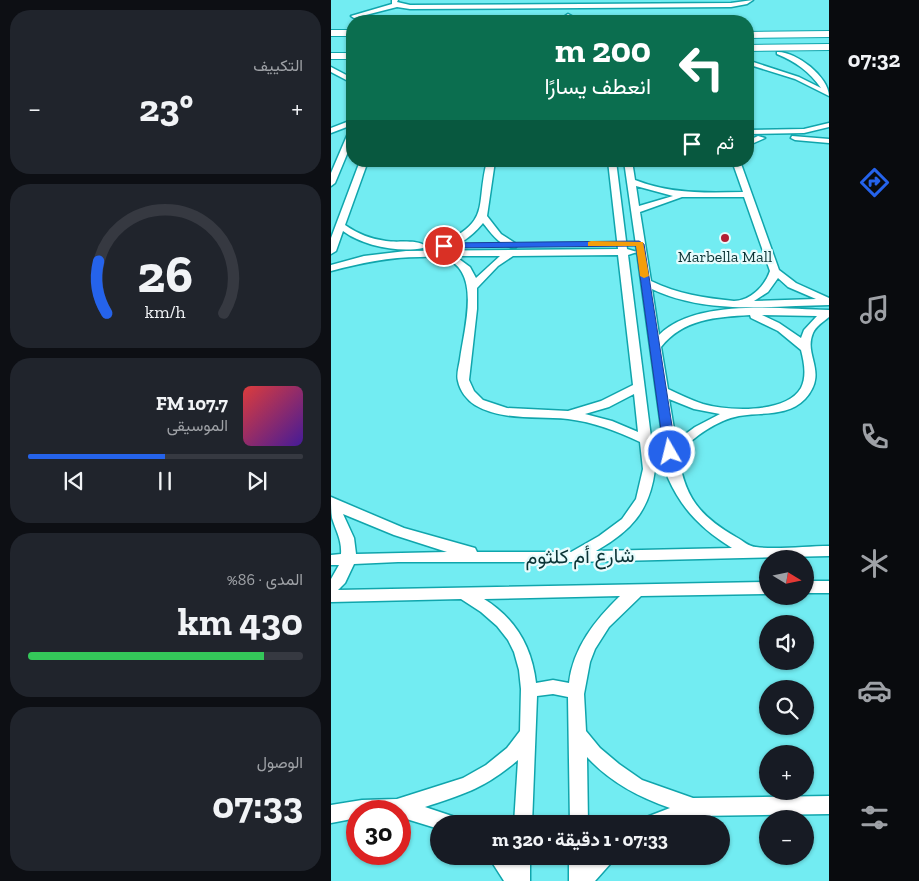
<!DOCTYPE html>
<html lang="ar">
<head>
<meta charset="utf-8">
<style>
  :root { --surface:#171b24; --page:#20242c; --text:#f1f3f6; --muted:#9ea1a6; --line:#363941; --accent:#2563eb }
  body { margin:0; font-family:"Zilla Slab",Vazirmatn,serif; background:var(--page); color:var(--text); direction:rtl; height:100vh; display:flex; flex-direction:column; font-size:19px; white-space:nowrap }
  * { box-sizing:border-box; margin:0 }
  p { font-size:16px; color:var(--muted) }
  .icon { flex:none; width:28px; height:28px; fill:none; stroke:currentColor; stroke-width:2; stroke-linecap:round; stroke-linejoin:round }
  .map { position:relative; flex:1; overflow:hidden; direction:ltr }
  .panel { display:flex; flex-direction:column; gap:10px; padding:10px; background:#0d0f14; width:331px }
  .panel>* { flex:none }
  .guide { position:absolute; left:15px; top:15px; width:408px; height:152px; border-radius:20px; box-shadow:0 1px 4px #0004; direction:rtl; background:#0b6e4f; color:#fff; overflow:hidden }
  .needle { width:32px; rotate:100deg }
  .fabs { position:absolute; left:428px; top:550px; display:grid; gap:10px }
  .fabs a { display:grid; place-items:center; width:55px; height:55px; border-radius:50%; background:var(--surface); box-shadow:0 1px 4px #0004; font-size:25px }
  .speed { position:absolute; left:15px; top:800px; display:flex; gap:10px; font-size:25px; font-weight:700; text-align:center }
  .speed>* { display:grid; place-content:center; width:65px; height:65px; border-radius:50%; background:var(--surface); box-shadow:0 1px 4px #0004; line-height:1 }
  .speed .limit { border:8px solid #d22; background:#fff; color:#111 }
  .pin { position:absolute; display:grid; place-items:center; width:42px; height:42px; color:#fff; margin:-21px; border:2px solid #fff; border-radius:50%; box-shadow:0 1px 5px #0007 }
  .me { position:absolute; width:55px; margin:-28px; rotate:352deg; stroke-linejoin:round; filter:drop-shadow(0 0 4px #0008) }
  .turn { display:flex; align-items:center; gap:18px; height:105px; padding:0 20px; font-size:22px }
  .turn .icon { width:65px; height:65px; stroke-width:2.5 }
  .turn b { display:block; font-size:35px; line-height:42px }
  .then { display:flex; align-items:center; height:48px; padding:0 20px; background:#0003; gap:10px; font-size:19px }
  .big { font-size:38px; font-weight:700; line-height:1.1 }
  .panel .tile { flex:1; display:flex; flex-direction:column; justify-content:center; gap:8px; min-width:0; padding:0 18px; border-radius:20px; background:var(--page) }
  .panel .dial { align-items:center; gap:0 }
  .dial svg { height:130px; overflow:visible; fill:none; stroke:var(--line); stroke-width:7; stroke-linecap:round; text-anchor:middle }
  .dial text { fill:var(--text); stroke:none }
  .song { display:flex; align-items:center; gap:15px }
  .cover { width:60px; height:60px; border-radius:8px; background:linear-gradient(135deg,hsl(0 70% 55%),hsl(260 70% 35%)) }
  .played { height:5px; border-radius:2px; background:linear-gradient(90deg,var(--accent) 50%,var(--line) 50%) }
  .keys { display:flex; justify-content:space-around; direction:ltr }
  .heat { display:flex; justify-content:space-between; align-items:center; font-size:28px; direction:ltr }
  .charge { height:8px; border-radius:4px; background:linear-gradient(90deg,#34c759 86%,var(--line) 0) }
  .trip { position:absolute; left:99px; top:815px; width:300px; height:50px; border-radius:25px; background:var(--surface); box-shadow:0 1px 4px #0004; font-weight:700; line-height:50px; text-align:center; direction:rtl }
  main { display:flex; flex:1; min-height:0 }
  .tabs { display:flex; flex-direction:column; width:90px; justify-content:space-around; align-items:center; background:#090b0e; color:var(--muted) }
  .tabs .icon { width:35px; height:35px }
  .tabs .active { color:var(--accent) }
  .tabs b { font-size:22px; color:var(--text) }
  .map>svg:first-child { display:block }
  .lines { fill:none; stroke-linecap:round; stroke-linejoin:round }
  .street-casing { stroke:#10a5ac; stroke-width:3 }
  .secondary-casing { stroke:#10a5ac; stroke-width:2 }
  .street { fill:#fff; fill-rule:evenodd }
  .secondary { fill:#fff; fill-rule:evenodd }
  .route { fill:#2563eb; stroke:#184099 }
  .slow { fill:#f59e0b }
  .poi-dot { fill:#b21f34; stroke:#e7fcfd; stroke-width:2 }
  .labels { text-anchor:middle; stroke-width:4.5; stroke-linejoin:round; paint-order:stroke }
  .far-poi-label { font-size:16px; fill:#0a3335; stroke:#e7fcfd }
  .street-label { font-size:20px; fill:#0a3335; stroke:#e7fcfd }
</style>
</head>
<body>
<main>
<nav class="tabs">
<b>07:32</b>
<svg class="icon active" aria-label="directions" viewBox="0 0 24 24"><path d="M12 3l9 9-9 9-9-9zM9 14v-3h6M13 9l2 2-2 2"/></svg>
<svg class="icon" aria-label="music" viewBox="0 0 24 24"><path d="M9 18V5l10-2v13"/><circle cx="6" cy="18" r="3"/><circle cx="16" cy="16" r="3"/></svg>
<svg class="icon" aria-label="phone" viewBox="0 0 24 24"><path d="M5 4h4l2 5-3 2q2 4 5 5l2-3 5 2v4C11 20 4 13 5 4z"/></svg>
<svg class="icon" aria-label="climate" viewBox="0 0 24 24"><path d="M12 3v18M4 7l16 10M4 17L20 7"/></svg>
<svg class="icon" aria-label="car" viewBox="0 0 24 24"><path d="M5 17H2v-5l4-1 3-4h7l3 4 3 1v5h-3M9 17h6M6 11h13"/><circle cx="7" cy="17" r="2"/><circle cx="17" cy="17" r="2"/></svg>
<svg class="icon" aria-label="filters" viewBox="0 0 24 24"><path d="M4 7h16M4 17h16"/><circle cx="9" cy="7" r="2"/><circle cx="15" cy="17" r="2"/></svg>
</nav>
<div class="map">
<svg width="498" height="881" viewBox="0 0 498 881">
  <rect width="100%" height="100%" fill="#72ecf2"/>
  <g class="lines">
    <g class="street-casing">
      <path id="street" d="M61,0H67L66,2L79,5L400,3L422,0L416,4L400,7L79,9L66,7L23,18L20,16L61,4Z
        M237,14L248,20L249,21H242L237,19L234,21H227Z
        M446,52C465,51 498,77 498,96L464,79L416,64V60L468,77L490,88C478,71 465,62 446,54Z
        M0,67L21,78V83L0,72Z
        M21,120V125L0,133V128Z
        M498,123V127L473,133L416,134V130L473,129Z
        M18,131H21V142L4,183L0,186V173Z
        M427,136L434,138L416,146V141Z
        M461,136L498,139V143L464,140L460,138Z
        M29,161H37L14,225C27,234 40,239 55,241C66,243 86,239 94,246L92,248C68,253 32,246 12,231L5,251L0,254V238Z
        M156,161H164L156,216L170,234L187,245L185,247C171,249 160,233 152,223C143,234 125,250 110,248V244C161,220 144,208 156,161Z
        M277,161H285L296,249L306,252L293,161H301L304,180C339,194 375,193 412,192L401,161H409L448,270L465,283L498,298V305C440,306 375,315 321,289L328,335C364,298 450,309 498,310V317C492,322 485,326 482,333C472,356 498,372 474,399C457,417 430,412 408,416C386,420 363,437 347,453C353,496 367,515 405,537C411,540 418,547 425,547C444,550 477,546 498,546V556L242,562H67L23,564L14,583L7,590L436,582V594L310,596L278,627L264,649L259,662L253,694L255,731L269,748L288,764L311,780L362,798L498,796V814L362,816L342,824H311L313,818L339,808C307,797 279,782 256,757L257,824H239L237,697L222,694L206,696L201,824H183L187,760C154,788 134,794 94,807L127,818L129,824H108V829L69,817V811H26V818L0,823V805L31,800L66,799L132,778L155,765L176,748L189,731L190,689L188,670L183,652L177,640L166,626L150,612L130,599L0,602V579L8,565H0V555L10,554C11,540 5,531 1,518C0,512 0,504 0,497L73,528L144,548L146,552H240L268,536L291,519L305,499L312,469L309,442C286,431 262,422 237,419C207,416 171,421 144,405C136,400 129,391 127,381C125,375 128,366 129,359C133,328 153,265 108,257C102,256 95,257 89,257C58,257 30,263 0,271V265L33,256L75,251L287,249ZM305,186L342,196L308,206ZM351,197H413L439,271C434,286 419,301 403,301C373,298 347,294 320,281L309,212ZM306,252L337,478C351,510 372,530 401,548L265,551C300,531 319,511 324,469L297,255ZM287,255L302,385L270,401L237,411L176,408L152,400L143,391L138,380L146,309V288L167,266L182,256ZM124,256H169L145,278L139,267ZM447,278L457,287L485,299L423,301L437,292ZM419,315L420,318L447,331L470,350C473,362 476,376 470,388C455,414 397,411 372,404C360,400 348,394 337,389L330,347C352,319 385,317 419,315ZM431,315L486,316L473,330L470,338L448,323ZM303,394L307,432L281,421L254,414L278,407ZM338,399L363,409L389,414L364,427L345,441ZM12,514L63,535L116,552L25,554L23,538ZM289,596C264,620 242,648 238,683L222,680L205,683C201,647 184,618 153,599Z
        M474,581H498V593H474Z
        M157,856H178L180,859V856H199V881H173Z
        M238,856H258V860L260,856H282L280,863L264,881H238Z"/>
    </g>
    <g class="secondary-casing">
      <path id="secondary" d="M0,30H21V36H0Z
        M498,31V37L416,38V32Z
        M498,44V50L416,51V45Z
        M0,53H21V59H0Z"/>
    </g>
    <use href="#street" class="street"/>
    <use href="#secondary" class="secondary"/>
  </g>
  <path class="route" d="M308,241L313,244L345,452L339,456L333,452L305,246L113,248L109,246L113,243Z"/>
  <path class="slow" d="M260,241L312,242L318,276L313,278L309,276L305,246H257V242Z"/>
  <circle class="poi-dot" cx="394" cy="238" r="5"/>
  <g class="labels">
    <g class="far-poi-label">
      <text x="394" y="262">Marbella Mall</text>
    </g>
    <g class="street-label">
      <text transform="translate(249 556) rotate(-1)" y="7">شارع أم كلثوم</text>
    </g>
  </g>
</svg>
<div class="fabs">
<a><svg class="needle" viewBox="-14 -14 28 28"><path d="M0-13l5 13h-10z" fill="#e53935"/><path d="M0 13l5-13h-10z" fill="#9ea1a6"/></svg></a>
<a><svg class="icon" aria-label="sound" viewBox="0 0 24 24"><path d="M4 9h4l5-4v14l-5-4H4zM17 9q2 3 0 6"/></svg></a>
<a><svg class="icon" aria-label="search" viewBox="0 0 24 24"><circle cx="10" cy="10" r="6"/><path d="M15 15l6 6"/></svg></a>
<a>+</a>
<a>−</a>
</div>
<div class="speed"><div class="limit">30</div></div>
<div class="pin" style="left:113px;top:246px;background:#d93025"><svg class="icon" aria-label="arrive" viewBox="0 0 24 24"><path d="M6 21V4h12l-3 4 3 4H6"/></svg></div>
<svg class="me" style="left:339px;top:452px" viewBox="-20 -20 40 40"><circle r="17" fill="#2563eb" stroke="#fff" stroke-width="3"/><path d="M0-11L8 9 0 5-8 9z" fill="#fff"/></svg>
<div class="trip">07:33 · 1 دقيقة · 320 m</div>
<div class="guide">
<div class="turn"><svg class="icon" aria-label="left" viewBox="0 0 24 24"><path d="M17 20v-9H6M10 6l-5 5 5 5"/></svg><div><b>200 m</b>انعطف يسارًا</div></div>
<div class="then">ثم<svg class="icon" aria-label="arrive" viewBox="0 0 24 24"><path d="M6 21V4h12l-3 4 3 4H6"/></svg></div>
</div>
</div>
<section class="panel">
<div class="tile"><p>التكييف</p>
<div class="heat"><a>−</a><b class="big">23°</b><a>+</a></div>
</div>
<div class="tile dial"><svg viewBox="0 0 100 80">
<path d="M14 69A42 42 0 1 1 86 69"/>
<path d="M14 69A42 42 0 0 1 9 37" stroke="#2563eb"/>
<text x="50" y="56" font-size="32" font-weight="700">26</text>
<text x="50" y="72" font-size="11">km/h</text>
</svg></div>
<div class="tile">
<div class="song"><i class="cover"></i><div><b>107.7 FM</b><p>الموسيقى</p></div></div>
<div class="played"></div>
<div class="keys"><svg class="icon" aria-label="previous" viewBox="0 0 24 24"><path d="M18 5L8 12l10 7zM5 5v14"/></svg><svg class="icon" aria-label="pause" viewBox="0 0 24 24"><path d="M8 5v14M16 5v14"/></svg><svg class="icon" aria-label="next" viewBox="0 0 24 24"><path d="M6 5l10 7-10 7zM19 5v14"/></svg></div>
</div>
<div class="tile"><p>المدى · 86%</p><b class="big">430 km</b><div class="charge"></div></div>
<div class="tile"><p>الوصول</p><b class="big">07:33</b></div>
</section>
</main>
</body>
</html>
